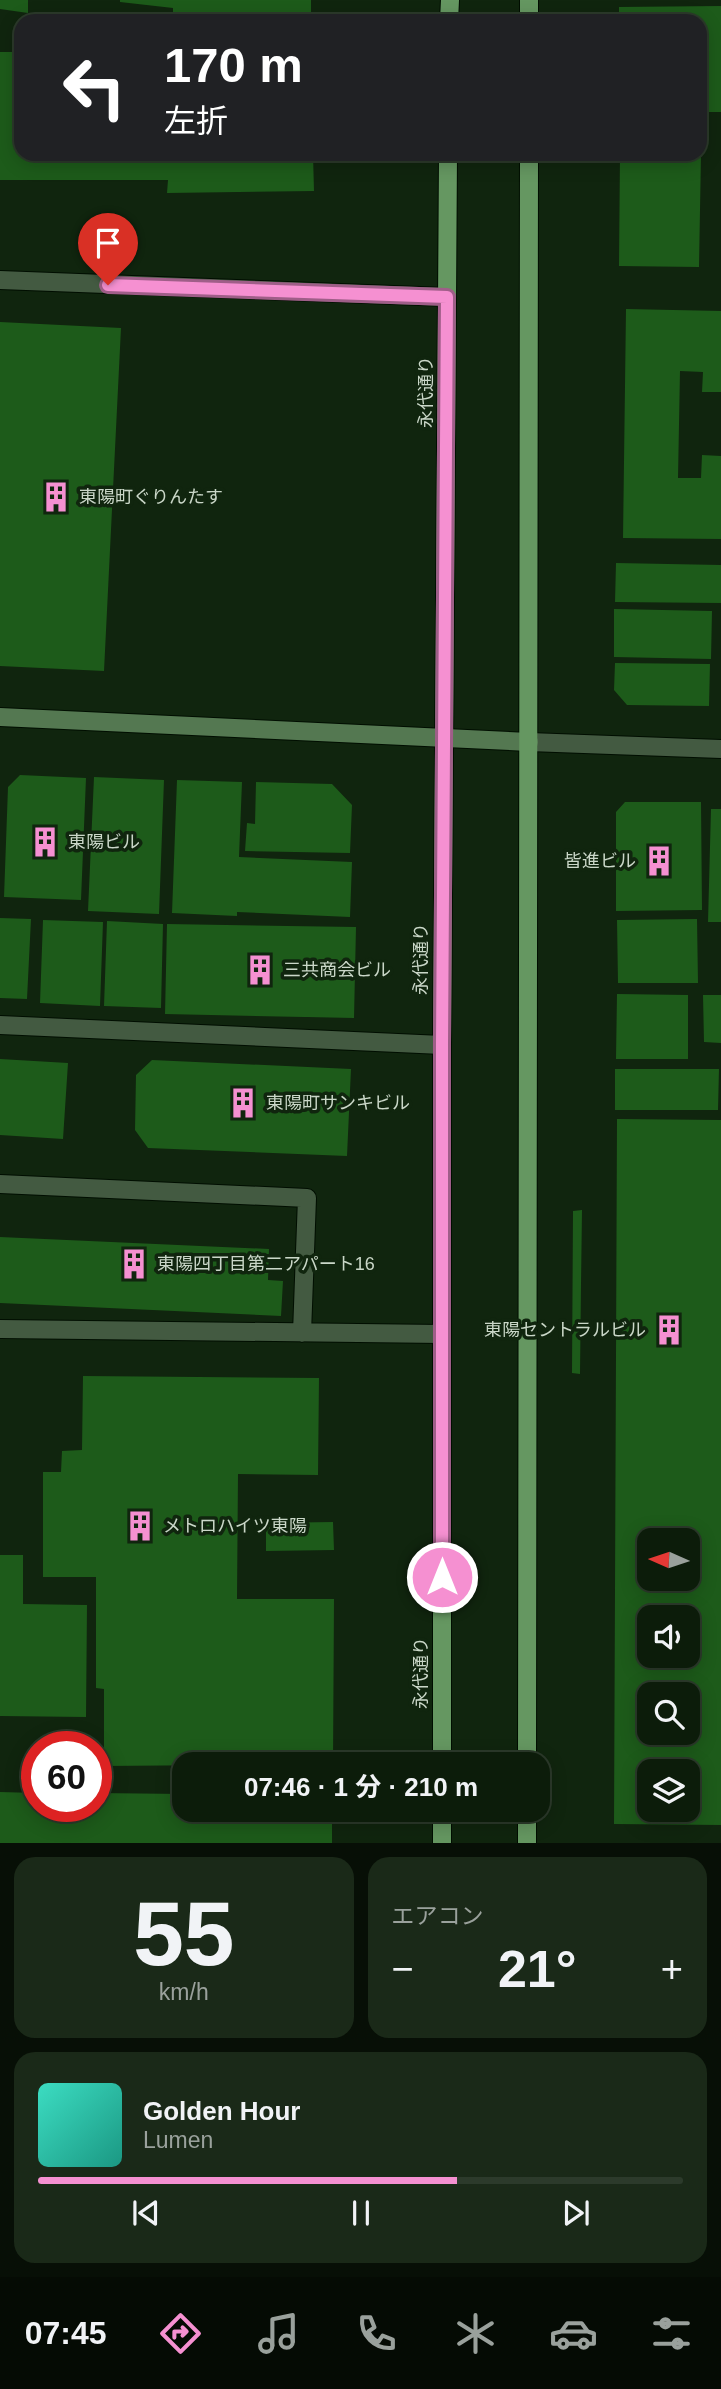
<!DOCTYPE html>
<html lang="ja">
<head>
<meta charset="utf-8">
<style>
  :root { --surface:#0c1c0a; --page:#1a2918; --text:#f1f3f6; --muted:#9aa19c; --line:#2c3a2b; --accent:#f590d1 }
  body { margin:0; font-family:Helvetica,"Noto Sans JP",sans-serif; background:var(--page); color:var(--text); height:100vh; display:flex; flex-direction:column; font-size:26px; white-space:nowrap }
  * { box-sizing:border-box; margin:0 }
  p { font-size:23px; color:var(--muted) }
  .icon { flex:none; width:38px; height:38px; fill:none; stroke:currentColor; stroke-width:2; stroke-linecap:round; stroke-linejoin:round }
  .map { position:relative; height:1843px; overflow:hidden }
  .drawer { display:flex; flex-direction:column; gap:14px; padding:14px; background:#070f06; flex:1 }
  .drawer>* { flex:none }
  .hud { position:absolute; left:14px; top:14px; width:693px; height:147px; border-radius:21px; box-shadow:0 4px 18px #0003,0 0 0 2px var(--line); background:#202124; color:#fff; overflow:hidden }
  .needle { width:46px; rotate:273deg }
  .controls { position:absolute; left:637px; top:1528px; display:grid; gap:14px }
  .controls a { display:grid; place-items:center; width:63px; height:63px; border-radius:14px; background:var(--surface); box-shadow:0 4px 18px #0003,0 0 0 2px var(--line); font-size:35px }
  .speed { position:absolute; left:21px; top:1731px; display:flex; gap:14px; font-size:35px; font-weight:700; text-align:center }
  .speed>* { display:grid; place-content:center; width:91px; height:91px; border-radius:50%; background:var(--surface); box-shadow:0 4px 18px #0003,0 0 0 2px var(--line); line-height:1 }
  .speed .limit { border:10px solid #d22; background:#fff; color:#111 }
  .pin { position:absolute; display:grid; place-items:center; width:60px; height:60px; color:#fff; margin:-72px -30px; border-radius:50% 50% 50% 0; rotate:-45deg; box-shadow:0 0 7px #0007 }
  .pin .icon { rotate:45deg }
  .me { position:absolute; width:77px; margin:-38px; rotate:0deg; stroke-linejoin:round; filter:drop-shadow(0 0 5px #0008) }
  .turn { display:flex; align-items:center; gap:24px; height:147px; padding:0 35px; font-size:32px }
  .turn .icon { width:91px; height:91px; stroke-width:2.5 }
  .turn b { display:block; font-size:49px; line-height:60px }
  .big { font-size:52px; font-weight:700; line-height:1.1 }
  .drawer .tile { flex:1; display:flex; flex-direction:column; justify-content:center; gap:10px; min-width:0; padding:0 24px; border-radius:21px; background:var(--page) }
  .drawer .dial { align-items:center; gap:0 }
  .dial b { font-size:91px; line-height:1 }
  .song { display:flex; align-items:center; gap:21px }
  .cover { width:84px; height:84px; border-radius:10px; background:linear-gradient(135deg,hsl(170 70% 55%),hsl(170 70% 35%)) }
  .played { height:7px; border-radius:4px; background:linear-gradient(90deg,var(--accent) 65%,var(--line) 65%) }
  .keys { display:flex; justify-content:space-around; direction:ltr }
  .heat { display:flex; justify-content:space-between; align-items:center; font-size:38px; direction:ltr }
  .drawer .tiles { flex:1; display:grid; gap:14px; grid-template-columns:1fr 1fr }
  .tile:last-child { grid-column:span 2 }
  .trip { position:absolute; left:172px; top:1752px; width:378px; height:70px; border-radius:21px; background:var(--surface); box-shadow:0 4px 18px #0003,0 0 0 2px var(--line); font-weight:700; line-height:70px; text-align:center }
  .tab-bar { display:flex; height:112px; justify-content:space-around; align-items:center; background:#050b04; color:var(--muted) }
  .tab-bar .icon { width:49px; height:49px }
  .tab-bar .current { color:var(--accent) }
  .tab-bar b { font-size:32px; color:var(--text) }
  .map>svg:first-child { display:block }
  .building { fill:#1d5b1a; fill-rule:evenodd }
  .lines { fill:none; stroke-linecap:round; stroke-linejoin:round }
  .lane-casing { stroke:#000e00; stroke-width:20 }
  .street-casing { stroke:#000e00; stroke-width:20 }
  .secondary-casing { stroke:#000e00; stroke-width:20 }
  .primary-casing { stroke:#000e00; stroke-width:20 }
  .lane { stroke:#435a41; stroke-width:18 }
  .street { stroke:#435a41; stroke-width:18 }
  .secondary { stroke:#547851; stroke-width:18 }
  .primary { stroke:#659761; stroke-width:18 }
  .route-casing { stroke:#9f5e88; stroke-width:18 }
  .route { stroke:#f590d1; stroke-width:12 }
  .labels { text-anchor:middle; stroke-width:7; stroke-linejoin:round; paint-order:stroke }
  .street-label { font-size:18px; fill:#cad7c8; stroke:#10250e }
  .poi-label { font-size:18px; fill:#cad7c8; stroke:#10250e; text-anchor:start }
</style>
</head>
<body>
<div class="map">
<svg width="721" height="1843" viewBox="0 0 721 1843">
  <rect width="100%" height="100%" fill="#10250e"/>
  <path class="building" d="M0,0H28V13L0,9Z
    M120,0H311V21H173V8L120,2Z
    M721,6V112H700V21H619V7Z
    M0,52H21V154H313L314,191L167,193L168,180H0Z
    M620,154H701L699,267L619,266Z
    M626,309L721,311V392H702L703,372L680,371L678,478H701L702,455L721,456V539L623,538Z
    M0,322L121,328L104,671L0,666Z
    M616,563L721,565V603L615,602Z
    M614,609L712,611L711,659L614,657Z
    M615,663L710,664L709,706L627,705L614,690Z
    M20,775L86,778L81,900L4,897L8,787Z
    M94,777L164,780L159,914L88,911Z
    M177,780L242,782L239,857L352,862L350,917L237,912V916L172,913Z
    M256,782L332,784L352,805L350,853L245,851L247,823L255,824Z
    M625,802H701L702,910L616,911V812Z
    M711,809H721V922H708Z
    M0,918L31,919L27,999L0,998Z
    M697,919L698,983H618L617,920Z
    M43,920L103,922L100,1006L40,1003Z
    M107,921L163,924L161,1008L104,1006Z
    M167,924L356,927L354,1018L165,1014Z
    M617,994L688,995V1059H616Z
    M703,995H721V1043L704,1042Z
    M0,1059L68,1063L63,1139L0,1135Z
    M152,1060L351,1069L347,1156L148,1148L135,1130L136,1075Z
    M615,1069H719L718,1110H615Z
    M617,1119L721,1120V1825L614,1824ZM649,1540H688V1578H649ZM649,1617H688V1656H649ZM649,1694H688V1732H649ZM649,1771H688V1810H649Z
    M582,1210L581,1285L580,1374L572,1373L573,1211Z
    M0,1237L269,1249L268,1280L283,1281L281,1316L0,1303Z
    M83,1376L319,1378L318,1475L238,1474L237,1599H334L333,1764L104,1766V1689L96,1688V1577H43V1472H61L62,1451L82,1450Z
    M333,1522L334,1550L266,1551V1523Z
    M0,1555H23V1604L87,1605L86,1717L0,1716Z
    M0,1792L37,1793V1806H96V1793L184,1794V1810H332V1843H0Z"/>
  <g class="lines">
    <g class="lane-casing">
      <path id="lane" d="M0,280L447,297
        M0,1184L307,1198L302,1333
        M0,1329L442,1334"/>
    </g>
    <g class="street-casing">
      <path id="street" d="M529,742L721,749
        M0,1025L442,1045"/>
    </g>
    <g class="secondary-casing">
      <path id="secondary" d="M0,717L529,742"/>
    </g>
    <g class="primary-casing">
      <path id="primary" d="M449,21L450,0
        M529,21V0
        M442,1764V1045L448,154
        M527,1764L529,154
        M442,1843V1810
        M527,1843V1810"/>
    </g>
    <use href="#lane" class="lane"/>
    <use href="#street" class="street"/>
    <use href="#secondary" class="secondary"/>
    <use href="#primary" class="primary"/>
  </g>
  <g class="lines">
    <g class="route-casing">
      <path id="route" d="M108,285L447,297L442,1045V1577"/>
    </g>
    <use href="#route" class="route"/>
  </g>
  <defs>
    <g id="building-bare" transform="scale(2.415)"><path d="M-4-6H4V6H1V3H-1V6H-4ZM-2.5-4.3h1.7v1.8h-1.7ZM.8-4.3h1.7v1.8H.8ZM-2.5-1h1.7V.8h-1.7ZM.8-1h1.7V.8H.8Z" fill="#f590d1" stroke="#10250e" stroke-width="2.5" paint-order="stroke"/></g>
  </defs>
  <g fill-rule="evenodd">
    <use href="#building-bare" x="56" y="497"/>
    <use href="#building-bare" x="45" y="842"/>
    <use href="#building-bare" x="659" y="861"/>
    <use href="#building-bare" x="260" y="970"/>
    <use href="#building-bare" x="243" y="1103"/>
    <use href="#building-bare" x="134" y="1264"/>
    <use href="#building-bare" x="669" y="1330"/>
    <use href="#building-bare" x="140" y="1526"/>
  </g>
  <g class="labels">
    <g class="street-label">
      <text transform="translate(426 392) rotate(-90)" y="6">永代通り</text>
      <text transform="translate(421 959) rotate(-90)" y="6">永代通り</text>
      <text transform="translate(421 1673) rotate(-90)" y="6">永代通り</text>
    </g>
    <g class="poi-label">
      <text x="79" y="503">東陽町ぐりんたす</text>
      <text x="68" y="848">東陽ビル</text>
      <text x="636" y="867" text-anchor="end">皆進ビル</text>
      <text x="283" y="976">三共商会ビル</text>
      <text x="266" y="1109">東陽町サンキビル</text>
      <text x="157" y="1270">東陽四丁目第二アパート16</text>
      <text x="646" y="1336" text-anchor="end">東陽セントラルビル</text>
      <text x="163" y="1532">メトロハイツ東陽</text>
    </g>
  </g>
</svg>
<div class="controls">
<a><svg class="needle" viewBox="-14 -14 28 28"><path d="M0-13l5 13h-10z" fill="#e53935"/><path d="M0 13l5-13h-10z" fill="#9aa19c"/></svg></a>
<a><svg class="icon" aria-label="sound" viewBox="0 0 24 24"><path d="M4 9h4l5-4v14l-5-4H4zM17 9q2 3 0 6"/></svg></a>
<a><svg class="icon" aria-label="search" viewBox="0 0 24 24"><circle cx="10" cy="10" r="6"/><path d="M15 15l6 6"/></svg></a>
<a><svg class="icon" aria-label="layers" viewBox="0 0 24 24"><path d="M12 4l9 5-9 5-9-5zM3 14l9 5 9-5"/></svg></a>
</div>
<div class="speed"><div class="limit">60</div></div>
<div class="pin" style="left:108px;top:285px;background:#d93025"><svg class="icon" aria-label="arrive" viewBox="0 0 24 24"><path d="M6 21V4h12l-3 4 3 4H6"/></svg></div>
<svg class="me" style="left:442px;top:1577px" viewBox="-20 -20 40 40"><circle r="17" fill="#f590d1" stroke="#fff" stroke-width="3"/><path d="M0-11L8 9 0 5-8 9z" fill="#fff"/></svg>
<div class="trip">07:46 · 1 分 · 210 m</div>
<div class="hud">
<div class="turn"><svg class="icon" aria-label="left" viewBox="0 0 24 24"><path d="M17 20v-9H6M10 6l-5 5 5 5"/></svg><div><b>170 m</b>左折</div></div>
</div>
</div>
<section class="drawer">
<div class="tiles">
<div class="tile dial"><b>55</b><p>km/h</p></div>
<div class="tile"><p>エアコン</p>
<div class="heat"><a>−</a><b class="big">21°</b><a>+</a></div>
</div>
<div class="tile">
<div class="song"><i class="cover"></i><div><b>Golden Hour</b><p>Lumen</p></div></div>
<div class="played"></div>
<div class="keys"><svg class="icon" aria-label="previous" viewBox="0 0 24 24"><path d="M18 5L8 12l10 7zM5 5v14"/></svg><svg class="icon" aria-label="pause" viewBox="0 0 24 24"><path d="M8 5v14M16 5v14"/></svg><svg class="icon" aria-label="next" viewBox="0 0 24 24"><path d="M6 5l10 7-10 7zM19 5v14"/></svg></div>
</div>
</div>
</section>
<nav class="tab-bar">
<b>07:45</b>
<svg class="icon current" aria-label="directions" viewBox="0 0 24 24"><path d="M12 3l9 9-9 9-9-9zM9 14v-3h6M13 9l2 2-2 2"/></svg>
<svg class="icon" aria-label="music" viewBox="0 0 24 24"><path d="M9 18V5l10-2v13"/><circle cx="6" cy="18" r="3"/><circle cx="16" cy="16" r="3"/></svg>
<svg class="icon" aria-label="phone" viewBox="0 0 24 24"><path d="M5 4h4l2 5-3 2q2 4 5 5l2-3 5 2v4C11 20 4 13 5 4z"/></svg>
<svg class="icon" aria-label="climate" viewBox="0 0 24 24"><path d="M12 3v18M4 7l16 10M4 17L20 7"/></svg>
<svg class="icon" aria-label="car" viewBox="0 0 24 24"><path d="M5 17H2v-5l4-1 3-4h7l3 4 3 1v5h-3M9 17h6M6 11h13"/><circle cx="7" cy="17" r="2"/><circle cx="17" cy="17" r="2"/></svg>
<svg class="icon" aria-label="filters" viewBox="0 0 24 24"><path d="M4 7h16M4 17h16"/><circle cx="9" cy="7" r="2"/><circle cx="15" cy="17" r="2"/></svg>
</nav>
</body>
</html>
